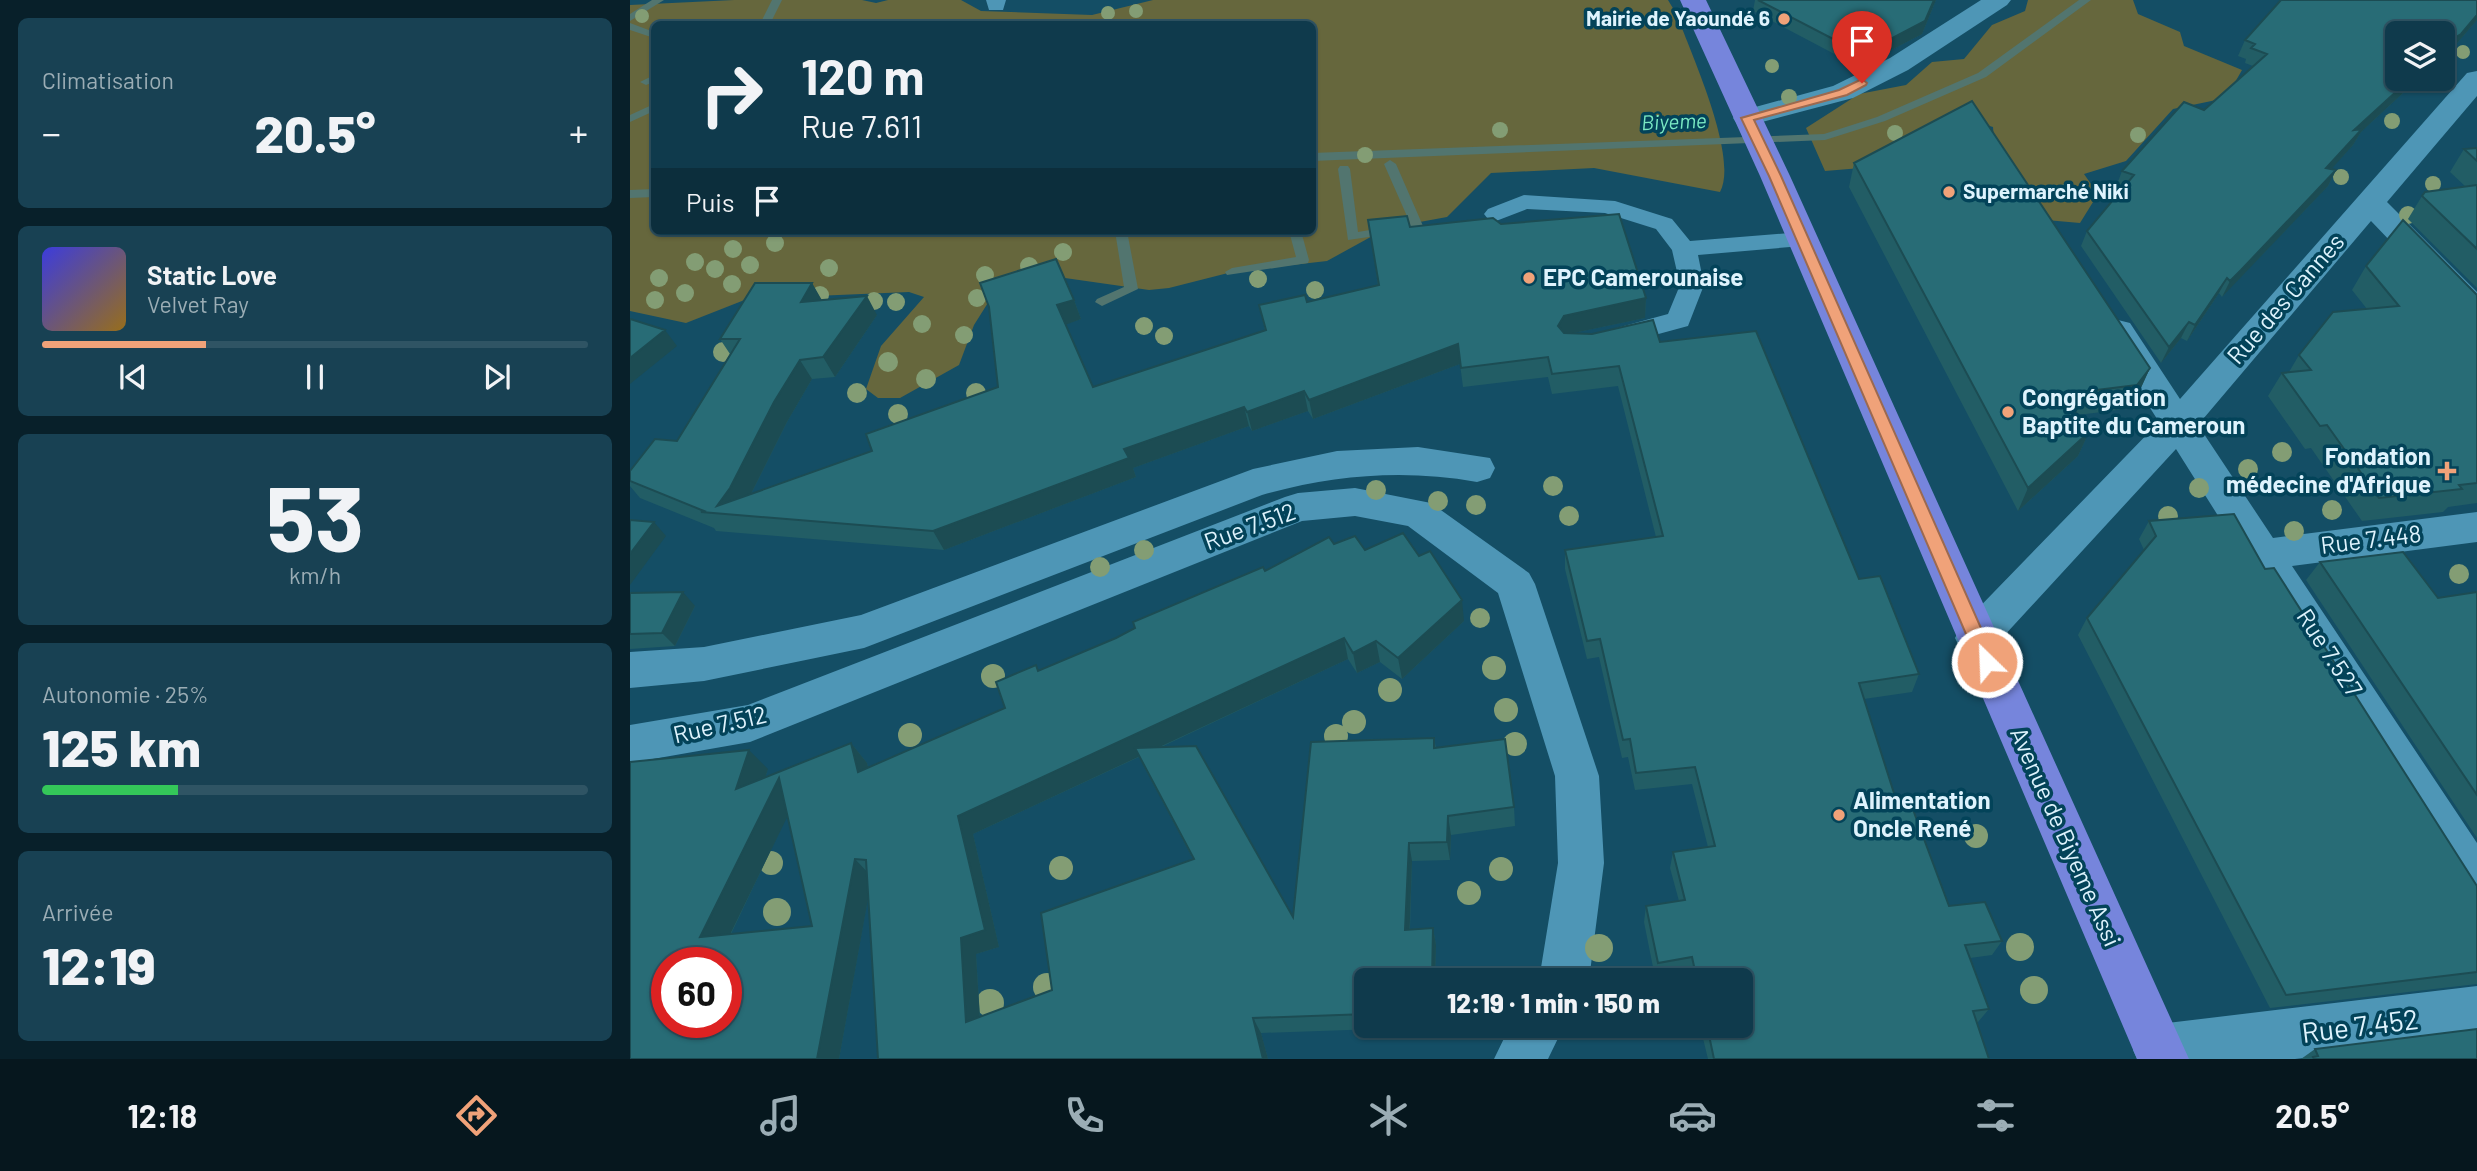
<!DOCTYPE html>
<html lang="fr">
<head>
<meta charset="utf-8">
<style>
  :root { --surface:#0f3a4c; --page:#184153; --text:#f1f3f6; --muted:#9badb5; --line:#2f5464; --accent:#f0a279 }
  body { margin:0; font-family:Barlow,sans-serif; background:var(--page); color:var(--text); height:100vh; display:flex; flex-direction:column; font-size:26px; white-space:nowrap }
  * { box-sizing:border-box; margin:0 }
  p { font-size:23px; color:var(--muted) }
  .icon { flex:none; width:38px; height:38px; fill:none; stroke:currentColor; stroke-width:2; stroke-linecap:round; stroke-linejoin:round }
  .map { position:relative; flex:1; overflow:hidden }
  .side { display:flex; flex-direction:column; gap:18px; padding:18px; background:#08202a; width:630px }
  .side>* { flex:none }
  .hud { position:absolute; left:21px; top:21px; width:665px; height:214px; border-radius:10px; box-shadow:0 2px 5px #0004,0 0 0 2px var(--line); background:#0f3a4c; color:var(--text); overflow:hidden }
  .controls { position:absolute; left:1755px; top:21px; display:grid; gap:14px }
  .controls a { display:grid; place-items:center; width:70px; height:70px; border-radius:10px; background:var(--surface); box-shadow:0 2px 5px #0004,0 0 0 2px var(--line); font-size:35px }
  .speed { position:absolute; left:21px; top:947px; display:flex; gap:14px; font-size:35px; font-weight:700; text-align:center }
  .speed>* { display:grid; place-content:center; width:91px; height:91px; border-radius:50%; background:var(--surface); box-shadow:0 2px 5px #0004,0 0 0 2px var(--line); line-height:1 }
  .speed .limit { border:10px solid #d22; background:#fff; color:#111 }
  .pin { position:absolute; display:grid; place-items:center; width:60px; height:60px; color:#fff; margin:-72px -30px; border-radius:50% 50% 50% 0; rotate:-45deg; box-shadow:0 0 7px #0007 }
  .pin .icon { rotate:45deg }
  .me { position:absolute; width:77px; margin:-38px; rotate:336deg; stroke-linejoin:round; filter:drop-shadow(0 0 5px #0008) }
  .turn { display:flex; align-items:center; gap:24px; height:147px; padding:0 35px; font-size:32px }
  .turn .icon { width:91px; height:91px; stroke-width:2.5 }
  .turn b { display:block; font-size:49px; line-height:60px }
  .then { display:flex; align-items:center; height:66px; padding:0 35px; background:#0003; gap:14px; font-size:26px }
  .big { font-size:52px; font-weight:800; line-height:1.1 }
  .side .widget { flex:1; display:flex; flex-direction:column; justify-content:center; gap:10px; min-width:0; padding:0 24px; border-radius:10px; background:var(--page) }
  .side .dial { align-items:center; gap:0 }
  .dial b { font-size:91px; line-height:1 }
  .song { display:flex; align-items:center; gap:21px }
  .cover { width:84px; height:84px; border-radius:10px; background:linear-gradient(135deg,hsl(240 70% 55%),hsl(40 70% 35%)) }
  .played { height:7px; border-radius:4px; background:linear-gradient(90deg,var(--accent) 30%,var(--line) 30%) }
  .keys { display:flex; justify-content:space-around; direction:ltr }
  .heat { display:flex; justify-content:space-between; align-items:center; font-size:38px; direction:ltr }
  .charge { height:10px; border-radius:5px; background:linear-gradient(90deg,#34c759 25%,var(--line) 0) }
  .trip { position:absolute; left:724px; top:968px; width:399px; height:70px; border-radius:10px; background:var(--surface); box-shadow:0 2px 5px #0004,0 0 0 2px var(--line); font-weight:800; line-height:70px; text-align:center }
  .dock { display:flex; height:112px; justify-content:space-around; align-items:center; background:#06171e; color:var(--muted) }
  .dock .icon { width:49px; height:49px }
  .dock .on { color:var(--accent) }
  .dock b { font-size:32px; color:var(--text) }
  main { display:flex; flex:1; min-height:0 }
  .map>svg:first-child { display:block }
  .green { fill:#66673d; fill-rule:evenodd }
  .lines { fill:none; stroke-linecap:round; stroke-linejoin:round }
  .stream { fill:#52756f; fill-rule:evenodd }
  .service { fill:#4e96b6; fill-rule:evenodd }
  .minor { fill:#4e96b6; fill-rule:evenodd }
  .primary { fill:#7685dc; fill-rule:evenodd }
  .tree { fill:#839d74 }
  .wall { fill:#225d65; fill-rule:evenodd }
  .shaded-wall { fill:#1c4c53 }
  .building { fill:#286c76; stroke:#1c4c53; stroke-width:2; fill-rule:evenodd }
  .route { fill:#f0a279; stroke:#9c694f; stroke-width:2 }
  .poi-dot { fill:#f0a279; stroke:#034359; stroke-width:2.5 }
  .labels { text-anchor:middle; stroke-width:7; stroke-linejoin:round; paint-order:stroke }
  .far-poi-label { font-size:21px; font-weight:bold; fill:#def3fd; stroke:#034359; text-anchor:end }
  .far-water-label { font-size:21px; font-style:italic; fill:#7ae9c3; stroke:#034359 }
  .poi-label { font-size:24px; font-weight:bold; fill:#def3fd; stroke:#034359; text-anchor:start }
  .street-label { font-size:24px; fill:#def3fd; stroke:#034359 }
  .near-street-label { font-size:28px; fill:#def3fd; stroke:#034359 }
</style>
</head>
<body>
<main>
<section class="side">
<div class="widget"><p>Climatisation</p>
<div class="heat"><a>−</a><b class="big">20.5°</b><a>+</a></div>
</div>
<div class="widget">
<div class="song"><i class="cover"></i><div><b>Static Love</b><p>Velvet Ray</p></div></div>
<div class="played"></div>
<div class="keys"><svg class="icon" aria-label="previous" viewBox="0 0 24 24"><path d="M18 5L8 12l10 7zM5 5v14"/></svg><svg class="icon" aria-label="pause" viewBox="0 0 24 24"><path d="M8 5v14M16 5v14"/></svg><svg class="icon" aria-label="next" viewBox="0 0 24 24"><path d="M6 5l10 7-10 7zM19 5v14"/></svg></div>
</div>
<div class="widget dial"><b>53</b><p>km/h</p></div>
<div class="widget"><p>Autonomie · 25%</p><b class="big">125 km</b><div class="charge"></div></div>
<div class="widget"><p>Arrivée</p><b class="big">12:19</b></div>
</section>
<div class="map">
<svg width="1847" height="1059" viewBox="0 0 1847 1059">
  <rect width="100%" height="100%" fill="#144e65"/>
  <path class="green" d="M104,0H232L246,3L258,0H331L351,11L462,15L523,0H1038L1047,15C1061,54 1109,157 1090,192L964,168L861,173L817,217L757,228L697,261L602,272L539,288L519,290L428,277L361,298L344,325L329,365L270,398H248L236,389L251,346L294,297L279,292L117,299L56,323L0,311V5ZM24,24H682V231H24Z
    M1398,0H1503L1508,14L1550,32L1554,46L1612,70L1596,98L1543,109L1496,161L1454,174L1468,194L1450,223L1416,220L1366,167L1363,127L1332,118L1231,168L1195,171L1176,128L1229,94L1276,85L1302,62L1334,59L1362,25L1395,11Z"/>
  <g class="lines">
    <path class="stream" d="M22,0H34L0,21V14Z
      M142,0H152L141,22H133L132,20Z
      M1449,0H1461L1356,77L1255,121L1195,140L682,161V153L1194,134L1247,117L1348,73Z
      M0,23L24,32V38L0,30Z
      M24,75V82L16,85L10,82Z
      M24,104V111L0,122V115Z
      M760,160L766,164L793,226L787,230L718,240L708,169L710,166H718L720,169L728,232L780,223L754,164Z
      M24,189V197L0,198V190Z
      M485,231H497L508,289L472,306L465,302L467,299L494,287Z
      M659,231H671L679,260L678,263L597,275L595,272L602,268L666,257Z"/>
    <path class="service" d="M356,0H376L373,10H359Z
      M894,195L985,201L1042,219L1060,241L1172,232L1180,234L1184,239L1180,244L1172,246L1068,255L1074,285L1058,326L988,345L979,342L975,336L979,330L1038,314L1050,285L1042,250L1026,229L975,213L897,209L866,221L858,219L854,214L858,209Z"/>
    <path class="minor" d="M1351,0H1381L1377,5L1278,70L1223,98L1117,126L1107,124L1103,118L1107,112L1203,86L1260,58Z
      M1847,71V96L1757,202L1847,292V322L1835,319L1741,221L1568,425L1643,538L1847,512V542L1662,566L1847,843V906L1830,900L1546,449L1361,650L1346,655L1331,650L1325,638L1331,626L1529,422L1471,331L1476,323L1488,320L1500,323L1550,399L1837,73Z
      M788,447L860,458L865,468L860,478L847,482C773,469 704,475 632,495L234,648L74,681L0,688V652L74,647L231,615L623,469L707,451Z
      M725,488L801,503L899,573L905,584L969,776L974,863L959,980H909L928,863L925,776L868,593L778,526L725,516L672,521L135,736L120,742L0,763V725L118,705L655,497L668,493Z
      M1847,986V1036L1665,1059H1507L1503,1050L1511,1032L1529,1024Z
      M880,1026H934L918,1059H864Z"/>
    <path class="primary" d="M1050,0H1076L1160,176L1559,1059H1507L1130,176Z"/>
  </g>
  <g class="tree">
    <circle cx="506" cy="11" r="7"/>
    <circle cx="478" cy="13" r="7"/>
    <circle cx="12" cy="16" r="7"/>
    <circle cx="1117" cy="19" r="7"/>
    <circle cx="1833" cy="52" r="7"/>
    <circle cx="1142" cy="66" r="7"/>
    <circle cx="1159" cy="97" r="8"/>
    <circle cx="1762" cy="121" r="8"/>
    <circle cx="870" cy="130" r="8"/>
    <circle cx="1265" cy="133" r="8"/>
    <circle cx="1508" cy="135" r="8"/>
    <circle cx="735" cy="155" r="8"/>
    <circle cx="1711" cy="177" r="8"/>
    <circle cx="1803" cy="184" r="8"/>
    <circle cx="1436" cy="192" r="8"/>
    <circle cx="1778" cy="215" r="9"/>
    <circle cx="145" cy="243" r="9"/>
    <circle cx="103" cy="249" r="9"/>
    <circle cx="433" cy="252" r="9"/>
    <circle cx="65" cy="262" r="9"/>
    <circle cx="120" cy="265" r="9"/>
    <circle cx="399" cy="266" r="9"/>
    <circle cx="199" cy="268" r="9"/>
    <circle cx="85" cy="269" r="9"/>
    <circle cx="355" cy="275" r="9"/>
    <circle cx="29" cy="278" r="9"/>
    <circle cx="628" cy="279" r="9"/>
    <circle cx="102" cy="284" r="9"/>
    <circle cx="685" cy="290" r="9"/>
    <circle cx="55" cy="293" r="9"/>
    <circle cx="190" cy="295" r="9"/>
    <circle cx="347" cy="298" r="9"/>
    <circle cx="25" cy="300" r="9"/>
    <circle cx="244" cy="301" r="9"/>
    <circle cx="266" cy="302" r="9"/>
    <circle cx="292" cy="324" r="9"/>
    <circle cx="514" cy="326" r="9"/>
    <circle cx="334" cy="335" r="9"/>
    <circle cx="534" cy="336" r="9"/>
    <circle cx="93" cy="352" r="10"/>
    <circle cx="258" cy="362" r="10"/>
    <circle cx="296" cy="379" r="10"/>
    <circle cx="227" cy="393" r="10"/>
    <circle cx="346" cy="393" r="10"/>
    <circle cx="268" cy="414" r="10"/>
    <circle cx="1652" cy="452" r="10"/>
    <circle cx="1618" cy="469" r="10"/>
    <circle cx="923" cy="486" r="10"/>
    <circle cx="1569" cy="488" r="10"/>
    <circle cx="746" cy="490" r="10"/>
    <circle cx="808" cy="501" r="10"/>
    <circle cx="846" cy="505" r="10"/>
    <circle cx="1702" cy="510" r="10"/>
    <circle cx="939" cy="516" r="10"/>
    <circle cx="1538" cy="516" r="10"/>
    <circle cx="1664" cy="531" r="10"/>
    <circle cx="514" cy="550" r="10"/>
    <circle cx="470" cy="567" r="10"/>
    <circle cx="1829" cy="574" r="10"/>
    <circle cx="850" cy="618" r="10"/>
    <circle cx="864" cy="668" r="12"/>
    <circle cx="363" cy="676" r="12"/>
    <circle cx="760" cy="690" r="12"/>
    <circle cx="876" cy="710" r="12"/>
    <circle cx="724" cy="722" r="12"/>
    <circle cx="280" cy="735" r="12"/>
    <circle cx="706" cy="736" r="12"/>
    <circle cx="885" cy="744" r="12"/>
    <circle cx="1346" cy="836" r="12"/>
    <circle cx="141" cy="863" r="12"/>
    <circle cx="431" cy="868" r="12"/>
    <circle cx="871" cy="869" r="12"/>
    <circle cx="839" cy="893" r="12"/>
    <circle cx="147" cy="912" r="14"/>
    <circle cx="1390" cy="947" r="14"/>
    <circle cx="969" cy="948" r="14"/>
    <circle cx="417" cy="987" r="14"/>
    <circle cx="1404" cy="990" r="14"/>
    <circle cx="360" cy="1003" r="14"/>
  </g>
  <path class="wall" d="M1125,0H1306L1292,34L1229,67L1123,11Z
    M1847,0V20L1822,49L1813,54V33L1788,79L1731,132L1723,145L1701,169L1706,170L1698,186L1602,286L1592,297L1589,293L1557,341L1551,338L1531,363L1451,246L1457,231L1492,189L1486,187L1492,171L1574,110L1623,66L1615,63L1616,59L1608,56L1615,40Z
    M1847,148V288L1778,219L1792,196L1835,186L1820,172L1834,149Z
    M1224,163L1520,368L1509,392L1495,409L1448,415L1459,432L1448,456L1388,511L1219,187Z
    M738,220L780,227L871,224L1016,298L1015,318L943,333L1030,342L1229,579L1289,674L1282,692L1234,699L1269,809L1319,906L1372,941L1362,955L1340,958L1359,1009L1348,1022L1346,1023L1359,1059H1078L1070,1026H1111V980H1061L1059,971L1025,977L1014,922L1016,906L1049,901L1040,868L1043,852L1078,847L1062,784L1005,790L998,757L992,758L969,657L957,659L935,569V550L1026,537L988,386L922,394L918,377L833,387L830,364L683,419L678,411L622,431L619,426L503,468L506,477L314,550L86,531L84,528L10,498L0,486V471L47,441L100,354L90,339L182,283L191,300L247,315L205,377L182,379L157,422L121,494L242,451L368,387L444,300L451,319L436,324L463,387L635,330L629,305L677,302L748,285Z
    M1736,266L1847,295V503L1818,507L1813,512L1732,521L1681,448L1675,449L1638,396L1652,373L1659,372L1669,355L1737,309L1722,290Z
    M1519,521L1635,569L1847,886V984L1640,1008L1448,635L1457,618L1514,550L1509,539Z
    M704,544L735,550L834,621L772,679L750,662L727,673L718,659L529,748L663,917L804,738L806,748L884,807L885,826L821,835L820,860L782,861L780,929L803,928L806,945L805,980H737V1026H804V1027L631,1033L638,1059H248L238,898L209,1059H0L138,769L135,778L221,743L237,763L238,767L375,708L406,665L409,671L486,638L635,571ZM509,757L563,859L422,990L350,1017L346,954L369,947L343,834ZM157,816L182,926L101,934Z
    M1690,562L1808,598L1847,592V838L1676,580Z
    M0,593L65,606L45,646L0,649Z
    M1685,1049L1847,1059H1671Z"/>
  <path class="shaded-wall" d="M1304,0H1306L1292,34L1229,67L1232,54Z
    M1847,15V20L1822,49L1813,54V46Z
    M1780,79H1788L1731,132L1723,145L1688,184L1696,168L1724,130Z
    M1706,170L1698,186L1592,297L1600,281Z
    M1597,278L1589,293L1557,341L1565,325Z
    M182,283L193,302H171Z
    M237,296L247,315L205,377L193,357Z
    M1016,298L1015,318L934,335L928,326L934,316Z
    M444,300L451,319L435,325L427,305Z
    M1559,322L1551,338L1531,363L1539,347Z
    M35,330L47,346L0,384V358Z
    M828,344L830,364L683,419L679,400Z
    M170,360L182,379L157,422L114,508L87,506L144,402Z
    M1520,368L1509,392L1495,409L1507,385Z
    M674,391L678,411L622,431L617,412Z
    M614,407L619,426L503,468L506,477L314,550L303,531L494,449Z
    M1459,432L1448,456L1388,511L1398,488Z
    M24,522L36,536L0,585V554Z
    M53,592L65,606L45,646L32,633Z
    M832,600L834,621L772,679L768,658Z
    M714,638L718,659L343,834L369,947L346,954L351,1037L336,1022L331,938L328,816Z
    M746,641L750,662L727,673L723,653Z
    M221,743L237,763L244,791L228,772Z
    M119,750L138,769L125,808L106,789Z
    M149,778L167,797L91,953L70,937Z
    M818,816L821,835L820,860L817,842Z
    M779,843L782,861L779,946L775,930Z
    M225,859L242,877L209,1059H187Z
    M803,928L806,945L805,980H802Z
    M623,1018L631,1033L638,1059H633Z"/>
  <path class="building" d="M1128,0H1304L1295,21L1232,54Z
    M1651,0H1847V15L1831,34L1816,43L1813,46V33H1768V79H1780L1724,130L1732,129L1696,168L1706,170L1611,270L1600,281L1597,278L1565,325L1559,322L1539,347L1457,231L1504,175L1492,171L1554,102L1574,110L1637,54L1621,48L1625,44L1615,40Z
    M1342,101L1520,368L1507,385L1434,394L1459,432L1398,488L1224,163Z
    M1847,148V161L1834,149Z
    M1847,185V249L1792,196L1795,192Z
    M989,214L1016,298L934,316L928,326L934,333L962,334L1023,320L1030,342L1126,331L1229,579L1250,576L1289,674L1229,683L1269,809L1282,807L1319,906L1355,902L1372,941L1335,945L1359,1009L1343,1011L1359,1059H1084L1077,1026H1111V980H1067L1062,957L1028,963L1016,906L1055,900L1043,852L1085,846L1065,767L1006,773L1000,739L993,740L970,639L957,641L935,550L1033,536L989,366L922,374L918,357L831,368L828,344L679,400L674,391L617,412L614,407L494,449L499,458L303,531L71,512L74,511L0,481V471L25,439L47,441L110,339H90L125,283H182L171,302L237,296L193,357L170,360L144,402L100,488L87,506L242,451L236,434L368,387L359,307L350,283L426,259L444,300L427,305L463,387L636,330L629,305L675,295L677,302L749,285L738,220L777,216L780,227L863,218L871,224Z
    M1773,220L1847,295V483L1829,485L1832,489L1749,498L1697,425L1690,426L1652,373L1681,370L1669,355L1703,312L1769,306L1736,266Z
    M0,319L35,330L0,358Z
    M1604,514L1635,569L1644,568L1847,886V972L1656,995L1457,618L1526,536L1519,521Z
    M0,520L24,522L0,554Z
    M773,533L789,556L800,551L832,600L768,658L746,641L723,653L714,638L328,816L355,930L331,938L336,1022L422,990L411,913L564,859L505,748L566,746L663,917L681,742L804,738V748L875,739L884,807L818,816L817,842L779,843L775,930L803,928L802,980H737V1014L623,1018L633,1059H248L236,860L225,859L187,1059H0V762L119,750L106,789L221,743L228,772L375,708L366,682L406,665L408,671L486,638L505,628L503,622L633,567L635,571L699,537L704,544L725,536L735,550ZM149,778L182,926L70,937ZM37,962H96V1022H37Z
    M1773,552L1808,598L1847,592V795L1690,562Z
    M53,592L32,633L0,634V593Z
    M1847,1029V1059H1684L1683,1057L1688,1056L1685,1049Z"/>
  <path class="route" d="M1232,79L1237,83L1236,85L1217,95L1124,120L1151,176L1366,662L1363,667L1357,669L1351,667L1348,662L1139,176L1111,118L1209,90Z"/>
  <g class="poi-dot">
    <circle cx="1154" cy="19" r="7"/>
    <circle cx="1319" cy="192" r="7"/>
    <circle cx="899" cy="278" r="7"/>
    <circle cx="1378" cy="412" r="7"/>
    <path d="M1813.5 460.5h7v7h7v7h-7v7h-7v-7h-7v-7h7z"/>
    <circle cx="1209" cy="815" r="7"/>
  </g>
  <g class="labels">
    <g class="far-poi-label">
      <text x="1140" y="26">Mairie de Yaoundé 6</text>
      <text x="1333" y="199" text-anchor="start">Supermarché Niki</text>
    </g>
    <g class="far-water-label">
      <text transform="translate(1044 122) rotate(-2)" y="7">Biyeme</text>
    </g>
    <g class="poi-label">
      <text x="913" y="286">EPC Camerounaise</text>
      <text x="1392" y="406">Congrégation<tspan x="1392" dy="28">Baptite du Cameroun</tspan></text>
      <text x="1801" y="465" text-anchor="end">Fondation<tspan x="1801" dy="28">médecine d'Afrique</tspan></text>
      <text x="1223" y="809">Alimentation<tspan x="1223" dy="28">Oncle René</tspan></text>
    </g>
    <g class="street-label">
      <text transform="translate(1656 299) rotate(-49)" y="8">Rue des Cannes</text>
      <text transform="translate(620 527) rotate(-20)" y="8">Rue 7.512</text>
      <text transform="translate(1741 540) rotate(-7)" y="8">Rue 7.448</text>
      <text transform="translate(1699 653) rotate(57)" y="8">Rue 7.527</text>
      <text transform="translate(90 725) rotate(-13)" y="8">Rue 7.512</text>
      <text transform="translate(1435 837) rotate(66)" y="8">Avenue de Biyeme Assi</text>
    </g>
    <g class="near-street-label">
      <text transform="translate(1730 1026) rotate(-7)" y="10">Rue 7.452</text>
    </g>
  </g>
</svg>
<div class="controls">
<a><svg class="icon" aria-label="layers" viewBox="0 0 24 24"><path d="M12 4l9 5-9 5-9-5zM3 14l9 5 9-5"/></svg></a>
</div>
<div class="speed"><div class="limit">60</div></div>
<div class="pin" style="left:1232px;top:83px;background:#d93025"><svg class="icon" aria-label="arrive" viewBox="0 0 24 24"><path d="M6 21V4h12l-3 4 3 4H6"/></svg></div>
<svg class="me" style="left:1357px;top:662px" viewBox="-20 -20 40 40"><circle r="17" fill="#f0a279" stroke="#fff" stroke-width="3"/><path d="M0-11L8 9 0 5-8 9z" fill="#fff"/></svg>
<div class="trip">12:19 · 1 min · 150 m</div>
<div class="hud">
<div class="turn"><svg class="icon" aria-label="right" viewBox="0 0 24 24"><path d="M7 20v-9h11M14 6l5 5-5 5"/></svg><div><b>120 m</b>Rue 7.611</div></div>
<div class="then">Puis<svg class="icon" aria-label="arrive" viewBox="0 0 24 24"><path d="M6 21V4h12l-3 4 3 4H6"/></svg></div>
</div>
</div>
</main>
<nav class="dock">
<b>12:18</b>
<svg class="icon on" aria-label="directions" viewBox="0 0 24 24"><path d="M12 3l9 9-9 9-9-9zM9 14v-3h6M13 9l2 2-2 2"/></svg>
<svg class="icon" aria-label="music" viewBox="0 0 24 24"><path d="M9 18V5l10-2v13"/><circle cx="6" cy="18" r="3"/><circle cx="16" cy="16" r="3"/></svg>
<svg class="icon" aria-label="phone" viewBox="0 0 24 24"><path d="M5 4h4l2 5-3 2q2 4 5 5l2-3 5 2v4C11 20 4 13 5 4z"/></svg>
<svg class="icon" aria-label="climate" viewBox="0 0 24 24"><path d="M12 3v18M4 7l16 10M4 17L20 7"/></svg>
<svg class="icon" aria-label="car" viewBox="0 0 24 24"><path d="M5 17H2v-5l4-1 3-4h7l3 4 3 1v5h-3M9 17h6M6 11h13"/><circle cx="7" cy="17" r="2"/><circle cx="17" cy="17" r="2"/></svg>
<svg class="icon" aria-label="filters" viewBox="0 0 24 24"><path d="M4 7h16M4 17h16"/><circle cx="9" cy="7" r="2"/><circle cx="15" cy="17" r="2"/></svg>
<b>20.5°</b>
</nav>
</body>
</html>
